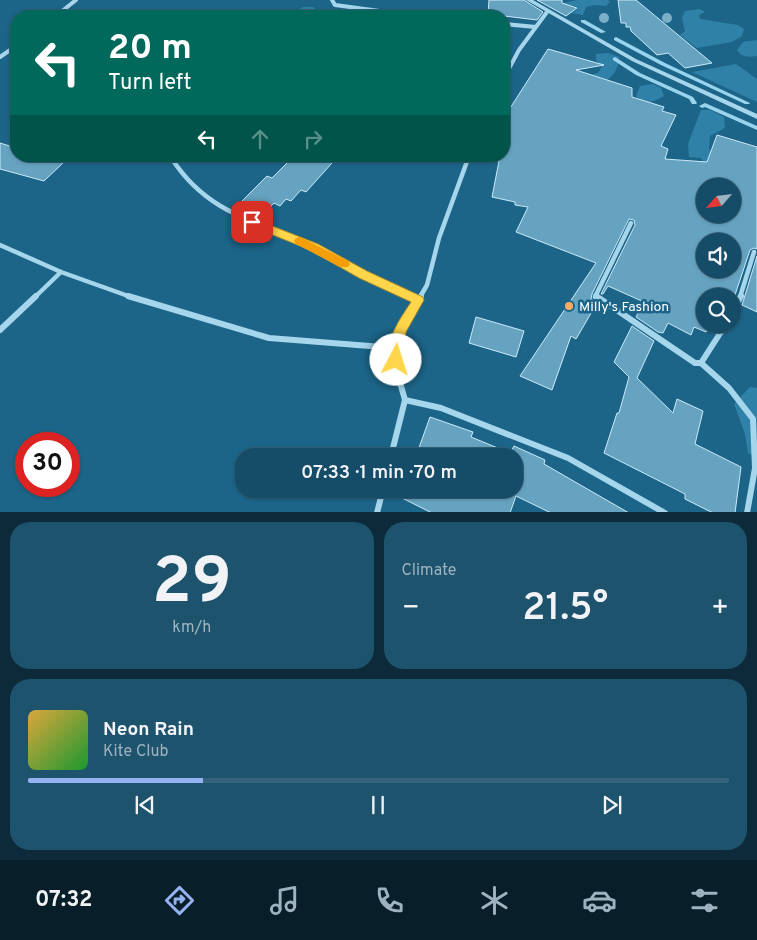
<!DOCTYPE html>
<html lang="en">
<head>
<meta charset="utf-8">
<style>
  :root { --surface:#154c67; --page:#1e536d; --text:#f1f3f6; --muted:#9db4c0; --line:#34637b; --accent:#95b2f1 }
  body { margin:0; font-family:Overpass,sans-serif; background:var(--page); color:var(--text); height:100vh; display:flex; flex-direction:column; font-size:19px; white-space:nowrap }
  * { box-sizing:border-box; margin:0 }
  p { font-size:16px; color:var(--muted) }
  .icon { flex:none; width:28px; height:28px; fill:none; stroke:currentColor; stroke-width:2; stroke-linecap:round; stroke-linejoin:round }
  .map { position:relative; height:512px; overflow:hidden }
  .side { display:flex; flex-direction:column; gap:10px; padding:10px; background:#0c2a39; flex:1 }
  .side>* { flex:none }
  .banner { position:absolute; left:10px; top:10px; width:500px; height:152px; border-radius:20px; box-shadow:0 1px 4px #0004,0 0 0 1px var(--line); background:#00695c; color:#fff; overflow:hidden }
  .needle { width:32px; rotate:242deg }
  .fabs { position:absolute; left:696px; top:178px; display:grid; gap:10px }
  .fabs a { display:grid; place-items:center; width:45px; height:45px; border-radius:50%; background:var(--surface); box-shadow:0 1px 4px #0004,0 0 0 1px var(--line); font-size:25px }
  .speed { position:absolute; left:15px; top:432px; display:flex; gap:10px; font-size:25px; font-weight:700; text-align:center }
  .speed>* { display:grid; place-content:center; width:65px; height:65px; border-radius:50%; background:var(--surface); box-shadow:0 1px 4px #0004,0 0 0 1px var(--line); line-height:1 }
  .speed .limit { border:8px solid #d22; background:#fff; color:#111 }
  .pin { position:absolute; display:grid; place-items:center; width:42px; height:42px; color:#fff; margin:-21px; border-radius:10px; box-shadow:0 2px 8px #0006 }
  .me { position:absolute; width:55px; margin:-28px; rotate:5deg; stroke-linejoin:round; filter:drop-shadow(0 0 4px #0008) }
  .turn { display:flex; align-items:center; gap:18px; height:105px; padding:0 15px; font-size:22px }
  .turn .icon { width:65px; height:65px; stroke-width:2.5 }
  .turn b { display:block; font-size:35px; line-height:42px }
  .lanes { display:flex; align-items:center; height:48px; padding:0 15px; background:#0003; justify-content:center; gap:25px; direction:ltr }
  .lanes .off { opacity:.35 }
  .big { font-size:38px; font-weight:600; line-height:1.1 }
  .side .tile { flex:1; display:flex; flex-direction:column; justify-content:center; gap:8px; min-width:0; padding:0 18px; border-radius:20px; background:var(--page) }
  .side .dial { align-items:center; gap:0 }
  .dial b { font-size:65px; line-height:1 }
  .song { display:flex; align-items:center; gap:15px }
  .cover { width:60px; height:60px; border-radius:8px; background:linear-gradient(135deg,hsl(40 70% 55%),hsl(130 70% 35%)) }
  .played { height:5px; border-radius:2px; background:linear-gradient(90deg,var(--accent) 25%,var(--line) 25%) }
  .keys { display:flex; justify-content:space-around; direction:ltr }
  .heat { display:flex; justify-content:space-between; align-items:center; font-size:28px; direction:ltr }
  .side .tiles { flex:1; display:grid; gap:10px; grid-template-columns:1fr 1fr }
  .tile:last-child { grid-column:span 2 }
  .trip { position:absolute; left:235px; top:448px; width:288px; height:50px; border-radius:20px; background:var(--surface); box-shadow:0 1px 4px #0004,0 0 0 1px var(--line); font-weight:600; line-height:50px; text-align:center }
  .tab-bar { display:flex; height:80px; justify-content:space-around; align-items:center; background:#081e29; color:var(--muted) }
  .tab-bar .icon { width:35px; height:35px }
  .tab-bar .active { color:var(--accent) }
  .tab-bar b { font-size:22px; color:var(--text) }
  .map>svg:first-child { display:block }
  .green { fill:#2f81a7 }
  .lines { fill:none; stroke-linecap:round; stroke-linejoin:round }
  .stream { fill:#99d4ee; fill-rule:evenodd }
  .building { fill:#66a3c0; stroke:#cbeaf9; fill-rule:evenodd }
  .minor-far2 { stroke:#a6d6ec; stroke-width:4 }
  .minor-far1 { stroke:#a6d6ec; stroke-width:4.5 }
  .minor { stroke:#a6d6ec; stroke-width:6 }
  .tertiary { fill:#a6d6ec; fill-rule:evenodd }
  .tree { fill:#7caec7 }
  .route { fill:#ffd54a; stroke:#a68a30 }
  .slow { fill:#f59e0b }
  .poi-dot { fill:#fdac63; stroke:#1c6589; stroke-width:2 }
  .labels { text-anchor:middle; stroke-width:5; stroke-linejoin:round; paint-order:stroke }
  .poi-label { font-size:14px; fill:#fff; stroke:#1c6589; text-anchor:start }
</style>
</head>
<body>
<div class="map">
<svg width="757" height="513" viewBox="0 0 757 513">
  <rect width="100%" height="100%" fill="#1c6589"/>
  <path class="green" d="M577,0H608L610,2L606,6L594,5L586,7L583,15L571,13L576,11L578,7L570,5L564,6L563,3Z
    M303,7H313L325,16H289Z
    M700,9L705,12L699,15L700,19L738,25L744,29L742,36L732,42L697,48L680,35L685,31L682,18L685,11Z
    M757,40V56C748,57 742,58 737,50L743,42Z
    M608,53L619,57L618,65L615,72L605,83L582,77L598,73L602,66L596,60V54Z
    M736,64L757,79V102L692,72Z
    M653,84L661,88L664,96C655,101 643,107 636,96L640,86Z
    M701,110H710L724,117L725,128L710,136L709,149L723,160L709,169L701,158L689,157L688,144Z
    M750,387L757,388V458L748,453L745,434L734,404Z"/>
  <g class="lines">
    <path class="stream" d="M581,20H585L606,32L601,33L581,22Z
      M616,37L665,63L750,103L749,104H745L661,65L614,40V38Z
      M615,57L640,73L693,97L697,103L696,104H692L689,99L636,75L613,60V58Z
      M705,103L757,126V130L705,107L702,108L699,106Z"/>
  </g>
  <path class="building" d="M489,0H524L543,12L537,20L488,14Z
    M537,0H562V3L577,8L566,16Z
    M618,0H636L712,63L685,68L668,53L657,55L631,31L630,27H626V23H621Z
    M548,49L604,65L576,70L632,88V97L664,107L662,111L676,115L661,146L668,149L665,159L707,162L717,135L757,147V249L754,248L750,250L733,301L732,296H705V324H709L706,332L694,327L691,335L668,323L663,333L658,332L636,317L644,302L608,286L603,294H601L635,225L634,220L629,219L592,294L591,299L597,303L576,339L571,336L552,390L520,376L596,263L516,232L528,207L515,205V202L492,197L500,156H504V145L509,127L506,126L508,117L505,116ZM705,186H732V214H705ZM705,241H732V269H705Z
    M0,143L16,148V156H47L65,161L44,181L0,169Z
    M294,156H315L332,163L306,192L301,190L291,201L286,199L280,206L274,203L265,212L241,202L267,176L272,178Z
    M757,256V312L742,305Z
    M476,317L524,331L516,357L469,343Z
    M632,326L654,341L637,378L673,413L677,399L703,411L695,444L741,467L735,513H713L685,499V494L604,453L617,413H619L629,377L614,362Z
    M430,417L473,432L471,437L510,453L514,446L545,460L544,464L629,513H551L516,496L510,513H432L402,498L406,489H514V456H416Z"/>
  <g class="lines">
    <path class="minor-far2" d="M332,0L335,5L417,16
      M56,16L76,0
      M504,24L536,27
      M0,57L16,46
      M504,78L519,50L547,12"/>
    <path class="minor-far1" d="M172,159C208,214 256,221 313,246C330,254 346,265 363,274C379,283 396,289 412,297
      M0,245L61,272L131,297
      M35,297L61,272
      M420,297L427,285L439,238L469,156
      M595,297L631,223
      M740,297L754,252"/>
    <path class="minor" d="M128,296L269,338L395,348
      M409,296L418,300
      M596,296L695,363H701L726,324
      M732,313L741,296
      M0,330L36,296
      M701,363L729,388L753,419L755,468L747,513
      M405,400L441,408L568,458L665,513
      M391,456L405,400L397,372L395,348L400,331L421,296
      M377,513L383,489"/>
    <path class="tertiary" d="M526,0H533L636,59L757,114V119L632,61Z"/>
  </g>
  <g class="tree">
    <circle cx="604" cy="18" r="5"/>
    <circle cx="667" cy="18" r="5"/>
  </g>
  <path class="route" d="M252,218L318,244L367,271L423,297L424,300L406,332L401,364L396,366L392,364C382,343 400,319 411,302L359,278L310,250L248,225L246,222L248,219Z"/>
  <path class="slow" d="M300,237L348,261L350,264L348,267H340L296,244L294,241L296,238Z"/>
  <circle class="poi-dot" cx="569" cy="306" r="5"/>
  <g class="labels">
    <g class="poi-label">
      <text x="579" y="311">Milly's Fashion</text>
    </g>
  </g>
</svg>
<div class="fabs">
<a><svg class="needle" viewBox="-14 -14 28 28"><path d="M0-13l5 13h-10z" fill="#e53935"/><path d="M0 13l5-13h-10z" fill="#9db4c0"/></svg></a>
<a><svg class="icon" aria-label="sound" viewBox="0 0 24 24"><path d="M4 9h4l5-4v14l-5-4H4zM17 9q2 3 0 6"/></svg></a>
<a><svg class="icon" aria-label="search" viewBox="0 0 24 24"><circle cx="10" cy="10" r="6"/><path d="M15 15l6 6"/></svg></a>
</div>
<div class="speed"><div class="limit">30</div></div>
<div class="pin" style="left:252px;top:222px;background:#d93025"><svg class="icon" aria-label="arrive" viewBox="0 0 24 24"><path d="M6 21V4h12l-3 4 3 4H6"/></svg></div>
<svg class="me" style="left:396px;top:360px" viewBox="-20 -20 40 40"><circle r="19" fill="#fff"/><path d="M0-13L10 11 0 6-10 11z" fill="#ffd54a"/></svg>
<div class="trip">07:33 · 1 min · 70 m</div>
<div class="banner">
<div class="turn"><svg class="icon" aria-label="left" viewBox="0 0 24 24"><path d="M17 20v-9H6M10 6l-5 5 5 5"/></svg><div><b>20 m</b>Turn left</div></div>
<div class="lanes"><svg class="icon" aria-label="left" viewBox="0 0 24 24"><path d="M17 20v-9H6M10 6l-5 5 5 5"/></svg><svg class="icon off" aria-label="ahead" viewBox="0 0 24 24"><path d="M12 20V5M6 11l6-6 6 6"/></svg><svg class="icon off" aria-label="right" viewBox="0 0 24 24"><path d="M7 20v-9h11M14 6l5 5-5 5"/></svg></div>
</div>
</div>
<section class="side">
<div class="tiles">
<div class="tile dial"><b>29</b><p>km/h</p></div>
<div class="tile"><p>Climate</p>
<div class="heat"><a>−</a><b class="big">21.5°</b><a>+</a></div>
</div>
<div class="tile">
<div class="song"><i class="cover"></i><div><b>Neon Rain</b><p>Kite Club</p></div></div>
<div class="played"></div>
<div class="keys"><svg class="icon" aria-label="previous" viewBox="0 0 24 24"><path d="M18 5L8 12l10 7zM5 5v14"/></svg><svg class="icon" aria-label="pause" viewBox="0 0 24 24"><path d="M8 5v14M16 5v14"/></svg><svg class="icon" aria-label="next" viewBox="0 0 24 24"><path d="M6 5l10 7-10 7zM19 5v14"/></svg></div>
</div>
</div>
</section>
<nav class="tab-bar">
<b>07:32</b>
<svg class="icon active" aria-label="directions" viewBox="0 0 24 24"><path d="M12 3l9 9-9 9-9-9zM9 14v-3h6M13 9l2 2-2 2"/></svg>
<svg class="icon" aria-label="music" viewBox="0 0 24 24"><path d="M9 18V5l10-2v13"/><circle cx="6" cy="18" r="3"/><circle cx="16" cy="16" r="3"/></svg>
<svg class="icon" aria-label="phone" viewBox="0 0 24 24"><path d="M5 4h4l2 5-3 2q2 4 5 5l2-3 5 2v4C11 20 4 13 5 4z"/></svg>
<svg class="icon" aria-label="climate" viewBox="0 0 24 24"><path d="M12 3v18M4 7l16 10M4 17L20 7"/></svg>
<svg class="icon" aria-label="car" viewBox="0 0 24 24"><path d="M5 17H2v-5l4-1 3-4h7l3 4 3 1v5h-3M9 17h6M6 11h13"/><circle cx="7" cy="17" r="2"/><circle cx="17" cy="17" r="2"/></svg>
<svg class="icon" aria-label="filters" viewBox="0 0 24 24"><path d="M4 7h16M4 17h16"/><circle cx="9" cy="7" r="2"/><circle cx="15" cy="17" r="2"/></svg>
</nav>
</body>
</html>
